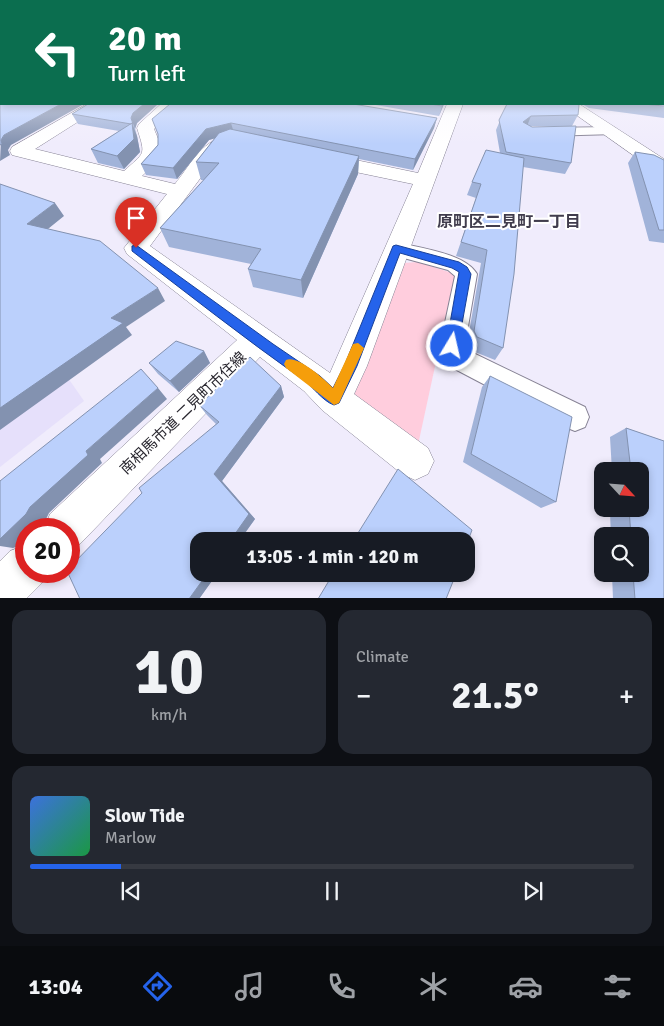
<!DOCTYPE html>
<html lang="en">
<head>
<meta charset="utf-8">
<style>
  :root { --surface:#171b24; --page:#242831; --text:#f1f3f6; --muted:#9ea1a6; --line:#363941; --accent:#2563eb }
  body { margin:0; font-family:Signika,"Noto Sans JP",sans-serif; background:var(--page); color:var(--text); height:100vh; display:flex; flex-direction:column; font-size:19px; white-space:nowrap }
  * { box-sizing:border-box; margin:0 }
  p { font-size:16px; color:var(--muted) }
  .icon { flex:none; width:28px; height:28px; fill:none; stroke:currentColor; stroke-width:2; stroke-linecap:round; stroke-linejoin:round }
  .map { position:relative; height:598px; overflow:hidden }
  .drawer { display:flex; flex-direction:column; gap:12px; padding:12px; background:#0d0f14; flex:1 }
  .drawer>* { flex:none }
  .banner { position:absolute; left:0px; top:0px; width:665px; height:105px; box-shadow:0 2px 8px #0003; background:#0b6e4f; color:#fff; overflow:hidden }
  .needle { width:32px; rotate:116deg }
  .buttons { position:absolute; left:594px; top:462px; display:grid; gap:10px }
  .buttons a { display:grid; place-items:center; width:55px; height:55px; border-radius:10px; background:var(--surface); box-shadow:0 2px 8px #0003; font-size:25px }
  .speed { position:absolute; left:15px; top:518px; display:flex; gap:10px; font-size:25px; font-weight:700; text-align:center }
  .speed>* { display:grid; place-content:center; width:65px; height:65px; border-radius:50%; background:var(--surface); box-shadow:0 2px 8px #0003; line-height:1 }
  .speed .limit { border:8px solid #d22; background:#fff; color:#111 }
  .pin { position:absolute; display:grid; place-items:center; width:42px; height:42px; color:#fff; margin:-51px -21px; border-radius:50% 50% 50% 0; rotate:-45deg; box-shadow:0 0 5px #0007 }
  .pin .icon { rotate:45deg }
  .me { position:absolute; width:55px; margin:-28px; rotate:9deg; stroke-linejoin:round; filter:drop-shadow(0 0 4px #0008) }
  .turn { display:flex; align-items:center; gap:18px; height:105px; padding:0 25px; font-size:22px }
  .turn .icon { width:65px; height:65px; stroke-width:2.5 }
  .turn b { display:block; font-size:35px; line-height:42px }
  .big { font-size:38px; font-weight:800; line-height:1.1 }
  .drawer .tile { flex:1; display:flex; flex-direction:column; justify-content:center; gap:8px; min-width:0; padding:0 18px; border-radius:15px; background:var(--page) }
  .drawer .dial { align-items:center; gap:0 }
  .dial b { font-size:65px; line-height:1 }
  .song { display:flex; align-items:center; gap:15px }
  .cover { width:60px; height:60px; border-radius:8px; background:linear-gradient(135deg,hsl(220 70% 55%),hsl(140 70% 35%)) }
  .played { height:5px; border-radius:2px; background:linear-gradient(90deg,var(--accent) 15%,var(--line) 15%) }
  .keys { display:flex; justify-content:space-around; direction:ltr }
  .heat { display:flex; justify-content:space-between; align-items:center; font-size:28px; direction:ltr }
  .drawer .tiles { flex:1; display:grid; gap:12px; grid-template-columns:1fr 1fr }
  .tile:last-child { grid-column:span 2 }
  .trip { position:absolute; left:190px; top:532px; width:285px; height:50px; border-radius:15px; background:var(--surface); box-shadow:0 2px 8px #0003; font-weight:800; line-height:50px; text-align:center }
  .menu { display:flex; height:80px; justify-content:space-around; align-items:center; background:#090b0e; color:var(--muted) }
  .menu .icon { width:35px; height:35px }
  .menu .selected { color:var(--accent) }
  .menu b { font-size:22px; color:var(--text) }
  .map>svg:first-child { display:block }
  .built { fill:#e6e0fb }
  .green { fill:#ffcddd }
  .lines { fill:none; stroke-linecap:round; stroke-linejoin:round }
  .lane-casing { stroke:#868294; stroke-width:2 }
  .street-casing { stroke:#868294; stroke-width:1 }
  .lane { fill:#fff; fill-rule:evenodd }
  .street { fill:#fff; fill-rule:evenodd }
  .wall { fill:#a1b3d9 }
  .shaded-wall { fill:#8392b0 }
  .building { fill:#bbd0fc; stroke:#8392b0 }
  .route { fill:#2563eb; stroke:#184099 }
  .slow { fill:#f59e0b }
  .labels { text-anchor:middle; stroke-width:4; stroke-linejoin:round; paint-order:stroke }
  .street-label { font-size:15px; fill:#2a2830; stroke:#fff }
  .neighbourhood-label { font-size:16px; font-weight:bold; fill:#413d4d; stroke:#fff }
</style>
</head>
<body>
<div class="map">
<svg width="664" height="599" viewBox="0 0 664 599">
  <rect width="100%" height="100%" fill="#f0ecfc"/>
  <path class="built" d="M29,322L84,401L0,467V341Z"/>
  <path class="green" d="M418,262L455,274L418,445L353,398L403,263Z"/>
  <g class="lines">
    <g class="lane-casing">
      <path id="lane" d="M610,127L615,128L617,131L615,134L546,136L539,132L546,128Z
        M396,242C419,248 465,253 477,274L465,344L469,351L585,407L589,417L585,427L575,431L565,427L451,367L440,346L455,276L448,270L389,254L386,249L389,244Z"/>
    </g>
    <g class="street-casing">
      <path id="street" d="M87,104H106L35,149L124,171C145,152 146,156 137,128L139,124L161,104H177L174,111L154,129C166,157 164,155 142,176L175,184C189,167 206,133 230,139L233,143L230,147L222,149L150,246L330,373L413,184L322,165L315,163L313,159L315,155L322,153L418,173L447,104H463L367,366L354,394L428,448L434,461L428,474L415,480L402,474L322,410L304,391L260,357L80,544L69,548V529H44L50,514L237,340L127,254L124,248L167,194L12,155L10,151L12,147Z
        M561,104H579L664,159V174L657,172Z
        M26,545V571H46L42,583L26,599H0V561L10,551Z"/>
    </g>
    <use href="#lane" class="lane"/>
    <use href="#street" class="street"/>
  </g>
  <path class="wall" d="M0,60H1V100L0,98Z
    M664,60V118L589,108L582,104H664Z
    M88,104H158L137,123L135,129L137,136L140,152L124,169L98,163L91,149L119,131L78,124L72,114Z
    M170,104L437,118L434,128L413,170L359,159L358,174L303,298L253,287L248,269L251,264L169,247L160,228L204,180H201L196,162L215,138L209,140L177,179L146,175L141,164L158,145Z
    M370,104H444L439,116Z
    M507,104L578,115L572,126H530L571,163L565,174L523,167L503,348L495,360L470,350L467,344L481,263L456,256L476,198L467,195L472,182L500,153L496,130Z
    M635,152L664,160V243L649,241L628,163Z
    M204,351L210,363L179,392L158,374L149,363Z
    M490,376L556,502L541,508L463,462L482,387Z
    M281,386L284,397L222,481L255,519L199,599H80L216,424L207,415L199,405Z
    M626,428L664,441V599H613L612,574H640V536H611L610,513L616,512V509H640V471H612L610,437Z"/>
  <path class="shaded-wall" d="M61,104H84L11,145L8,150L10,155L0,161L1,140L4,135Z
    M144,104H158L137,123L135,129L137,134L131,118L133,113Z
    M442,104H444L439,116L442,106Z
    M531,116L527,126L523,122Z
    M437,118L434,128L413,170L415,159Z
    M132,123L137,136L140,152L124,169L117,156Z
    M231,123L234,133L209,140L177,179L173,168L206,129Z
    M359,156L358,174L303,298L301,280Z
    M55,203L64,216L38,237L27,224Z
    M158,288L165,301L126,327L132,335L0,430V408L111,318Z
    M204,351L210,363L179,392L170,381Z
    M281,386L284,397L222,481L255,519L239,541H230L214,474Z
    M158,388L167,399L100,459L102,463L49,513L46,519L36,529H26V539L19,546L13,548L0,546V539L30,507L86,451Z
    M207,574H217L199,599H189Z"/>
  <path class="building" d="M0,60H1V92H0Z
    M664,69V106L642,104H664Z
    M1,102V104H61L4,135L1,140L2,144L0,145V103Z
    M88,104H144L133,113L131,118L133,124L132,123L131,124L72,114Z
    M170,104H353L437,118L415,159L231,123L206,129L173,168L141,164L158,145V134L152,119Z
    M430,104H442V106Z
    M507,104H577L579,105L578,115L531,116L523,122L532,127L576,126L571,163L506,152L499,120Z
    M132,123L134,139L117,156L91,149Z
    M230,129L359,156L301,280L248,269L261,249L160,228L219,163L196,162L219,133Z
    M486,150L524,158L514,274L503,348L477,337L474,331L487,250L461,242L481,184L472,182Z
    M635,152L654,155L664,160V230H659Z
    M0,184L55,203L27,224L100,241L158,288L111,318L123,323L0,408Z
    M176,341L204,351L170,381L149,363Z
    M250,357L281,386L214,474L249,514L230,541H199V574H207L189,599H80L67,571H69V568L142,493L139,488L219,422L199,405Z
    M141,369L158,388L86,451L88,455L30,507L26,514L0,539V481Z
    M490,376L572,417L556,502L471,454Z
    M626,428L664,441V599H635L633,574H640V536H631L629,509L636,511L635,509H640V471H631Z
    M398,469L472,530L466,546V541H353Z
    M333,574H456L446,599H318Z"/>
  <linearGradient id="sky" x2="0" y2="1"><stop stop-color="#70aad6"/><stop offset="0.42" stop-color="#f8f6fe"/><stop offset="1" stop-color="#f8f6fe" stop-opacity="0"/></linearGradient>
  <rect width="664" height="144" fill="url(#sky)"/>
  <path class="route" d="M136,245L273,344L320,376L333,388L345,364L393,246L396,245L459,262L467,267L471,274L458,346L452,352L446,346L459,272L452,268L400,253L357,366L339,403L334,405C322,401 313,386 302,379C244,338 188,294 132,251V246Z"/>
  <path class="slow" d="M358,343L364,348L339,403L334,405L286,368L284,364L286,360C298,355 324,379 333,388L353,344Z"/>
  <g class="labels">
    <g class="street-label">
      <text transform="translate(183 413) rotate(-44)" y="5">南相馬市道 二見町市住線</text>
    </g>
    <g class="neighbourhood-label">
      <text x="509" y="227">原町区二見町一丁目</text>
    </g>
  </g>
</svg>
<div class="buttons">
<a><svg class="needle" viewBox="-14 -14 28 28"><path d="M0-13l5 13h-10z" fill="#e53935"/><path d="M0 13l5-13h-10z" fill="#9ea1a6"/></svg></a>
<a><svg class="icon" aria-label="search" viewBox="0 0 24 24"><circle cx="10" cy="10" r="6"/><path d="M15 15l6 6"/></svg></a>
</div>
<div class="speed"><div class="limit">20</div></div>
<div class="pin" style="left:136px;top:248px;background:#d93025"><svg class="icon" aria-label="arrive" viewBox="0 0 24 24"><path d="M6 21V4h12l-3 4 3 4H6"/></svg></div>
<svg class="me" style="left:452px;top:346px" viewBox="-20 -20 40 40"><circle r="17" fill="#2563eb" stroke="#fff" stroke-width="3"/><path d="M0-11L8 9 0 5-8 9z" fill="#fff"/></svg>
<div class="trip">13:05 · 1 min · 120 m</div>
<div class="banner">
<div class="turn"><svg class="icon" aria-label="left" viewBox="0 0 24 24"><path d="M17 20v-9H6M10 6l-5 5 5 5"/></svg><div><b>20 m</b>Turn left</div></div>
</div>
</div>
<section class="drawer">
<div class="tiles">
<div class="tile dial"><b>10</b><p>km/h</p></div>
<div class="tile"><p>Climate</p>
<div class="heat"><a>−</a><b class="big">21.5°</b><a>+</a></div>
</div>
<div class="tile">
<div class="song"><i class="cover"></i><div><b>Slow Tide</b><p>Marlow</p></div></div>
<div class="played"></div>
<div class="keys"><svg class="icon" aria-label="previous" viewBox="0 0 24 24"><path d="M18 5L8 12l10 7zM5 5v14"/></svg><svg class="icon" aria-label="pause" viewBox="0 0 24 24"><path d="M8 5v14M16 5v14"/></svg><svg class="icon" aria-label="next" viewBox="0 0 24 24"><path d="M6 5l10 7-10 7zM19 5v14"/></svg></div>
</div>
</div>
</section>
<nav class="menu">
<b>13:04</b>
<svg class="icon selected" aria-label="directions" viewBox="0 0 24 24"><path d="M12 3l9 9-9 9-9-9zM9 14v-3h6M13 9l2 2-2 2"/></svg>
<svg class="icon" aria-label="music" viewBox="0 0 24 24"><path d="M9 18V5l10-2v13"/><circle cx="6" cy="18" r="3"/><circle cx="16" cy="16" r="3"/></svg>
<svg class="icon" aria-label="phone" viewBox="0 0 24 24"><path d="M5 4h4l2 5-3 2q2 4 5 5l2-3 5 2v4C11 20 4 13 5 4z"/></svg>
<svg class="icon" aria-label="climate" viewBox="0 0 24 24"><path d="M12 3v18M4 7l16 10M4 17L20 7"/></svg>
<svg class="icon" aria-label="car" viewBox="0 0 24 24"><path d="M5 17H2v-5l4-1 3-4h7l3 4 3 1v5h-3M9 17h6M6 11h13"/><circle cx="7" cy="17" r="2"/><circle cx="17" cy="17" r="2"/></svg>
<svg class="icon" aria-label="filters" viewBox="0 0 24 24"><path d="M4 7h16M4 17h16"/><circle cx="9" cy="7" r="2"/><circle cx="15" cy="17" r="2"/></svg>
</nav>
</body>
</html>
